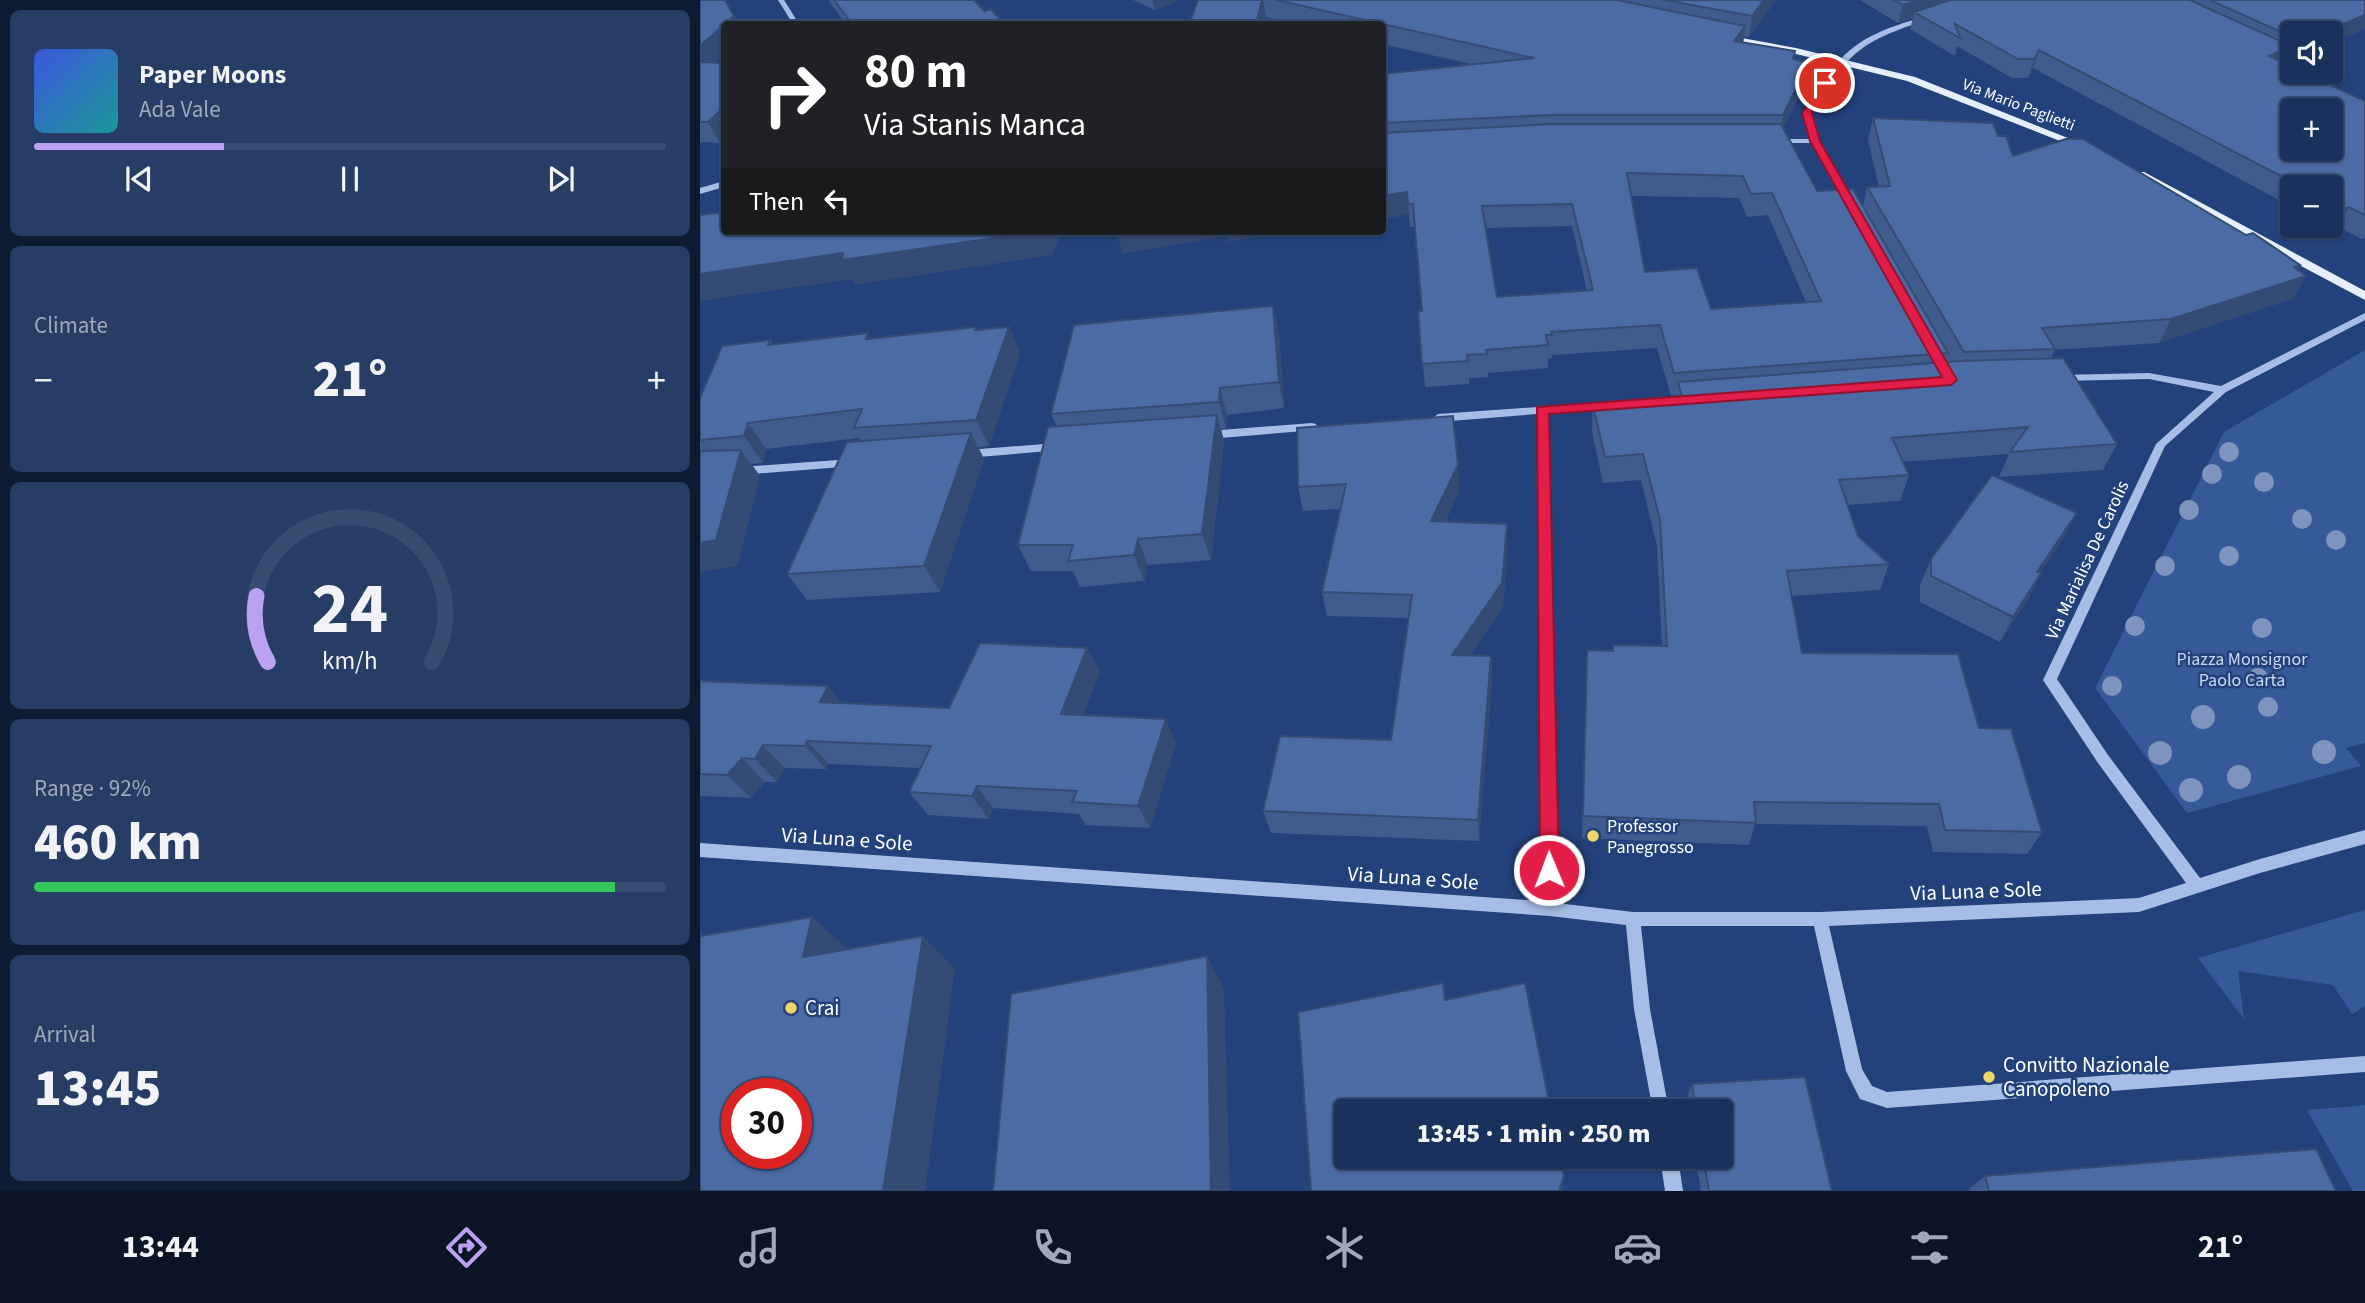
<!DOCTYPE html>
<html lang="en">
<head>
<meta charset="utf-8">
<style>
  :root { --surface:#1a315c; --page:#273d65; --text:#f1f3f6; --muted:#9fa9bb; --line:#384c72; --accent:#bca0f2 }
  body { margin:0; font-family:"Source Sans 3",sans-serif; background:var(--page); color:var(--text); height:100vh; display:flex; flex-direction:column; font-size:26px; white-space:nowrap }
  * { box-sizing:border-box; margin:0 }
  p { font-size:23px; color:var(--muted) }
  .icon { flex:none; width:38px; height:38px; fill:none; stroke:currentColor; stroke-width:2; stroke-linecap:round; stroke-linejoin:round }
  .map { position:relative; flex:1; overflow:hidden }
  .side { display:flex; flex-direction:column; gap:10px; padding:10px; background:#0e1b33; width:700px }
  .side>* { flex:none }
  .hud { position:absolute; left:21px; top:21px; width:665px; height:214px; border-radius:7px; box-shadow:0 2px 5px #0004,0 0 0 2px var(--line); background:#202124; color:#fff; overflow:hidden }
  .controls { position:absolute; left:1580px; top:21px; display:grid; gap:14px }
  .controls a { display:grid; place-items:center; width:63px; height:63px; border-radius:7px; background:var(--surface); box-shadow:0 2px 5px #0004,0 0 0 2px var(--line); font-size:35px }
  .speed { position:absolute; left:21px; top:1078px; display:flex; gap:14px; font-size:35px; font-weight:700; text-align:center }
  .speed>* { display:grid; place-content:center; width:91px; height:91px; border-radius:50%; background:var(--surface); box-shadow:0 2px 5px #0004,0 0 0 2px var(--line); line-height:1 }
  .speed .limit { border:10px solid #d22; background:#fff; color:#111 }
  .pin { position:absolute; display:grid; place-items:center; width:60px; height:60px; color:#fff; margin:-30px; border:4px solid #fff; border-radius:50%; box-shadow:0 2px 7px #0007 }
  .me { position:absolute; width:77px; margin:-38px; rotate:359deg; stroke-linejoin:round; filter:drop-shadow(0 0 5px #0008) }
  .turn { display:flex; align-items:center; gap:24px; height:147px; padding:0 28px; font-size:32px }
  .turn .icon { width:91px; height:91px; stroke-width:2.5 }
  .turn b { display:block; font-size:49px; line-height:60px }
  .then { display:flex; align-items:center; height:66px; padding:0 28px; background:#0003; gap:14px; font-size:26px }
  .big { font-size:52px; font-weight:800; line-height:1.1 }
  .side .tile { flex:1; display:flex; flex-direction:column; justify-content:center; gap:10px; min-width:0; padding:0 24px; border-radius:10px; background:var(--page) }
  .side .dial { align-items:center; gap:0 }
  .dial svg { height:182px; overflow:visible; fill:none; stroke:var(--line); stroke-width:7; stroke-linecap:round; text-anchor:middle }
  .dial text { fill:var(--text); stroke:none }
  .song { display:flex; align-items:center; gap:21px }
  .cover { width:84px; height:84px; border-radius:10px; background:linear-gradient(135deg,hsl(230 70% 55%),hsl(180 70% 35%)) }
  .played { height:7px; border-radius:4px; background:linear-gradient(90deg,var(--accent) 30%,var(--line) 30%) }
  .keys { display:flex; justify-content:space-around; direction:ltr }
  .heat { display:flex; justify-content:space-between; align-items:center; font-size:38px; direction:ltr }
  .charge { height:10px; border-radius:5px; background:linear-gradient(90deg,#34c759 92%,var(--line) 0) }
  .trip { position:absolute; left:634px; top:1099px; width:399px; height:70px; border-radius:7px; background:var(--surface); box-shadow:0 2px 5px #0004,0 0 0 2px var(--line); font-weight:800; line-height:70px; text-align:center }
  .tabs { display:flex; height:112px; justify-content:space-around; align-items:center; background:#0a1425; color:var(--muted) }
  .tabs .icon { width:49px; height:49px }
  .tabs .on { color:var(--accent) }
  .tabs b { font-size:32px; color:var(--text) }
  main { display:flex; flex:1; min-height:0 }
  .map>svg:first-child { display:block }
  .green { fill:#365a99 }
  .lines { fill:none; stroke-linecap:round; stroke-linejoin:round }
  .minor { fill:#a6bde5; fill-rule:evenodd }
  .major { fill:#e6edfd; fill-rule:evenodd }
  .tree { fill:#7e94be }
  .wall { fill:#405c8d; fill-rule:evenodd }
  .shaded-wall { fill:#344b73 }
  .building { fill:#4b6ba4; stroke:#344b73; stroke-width:2; fill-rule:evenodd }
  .route { fill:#e11d48; stroke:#92132f; stroke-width:2 }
  .poi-dot { fill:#f0d568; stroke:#23417b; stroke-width:2.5 }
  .labels { text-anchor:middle; stroke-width:5; stroke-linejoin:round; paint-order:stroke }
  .far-street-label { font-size:16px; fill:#fff; stroke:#23417b }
  .street-label { font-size:18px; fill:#fff; stroke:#23417b }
  .park-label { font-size:18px; fill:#c9d8f4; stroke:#23417b }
  .poi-label { font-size:18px; fill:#fff; stroke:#23417b; text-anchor:start }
  .near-street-label { font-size:21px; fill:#fff; stroke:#23417b }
  .near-poi-label { font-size:21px; fill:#fff; stroke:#23417b; text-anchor:start }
</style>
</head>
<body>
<main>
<section class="side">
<div class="tile">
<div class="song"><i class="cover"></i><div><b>Paper Moons</b><p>Ada Vale</p></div></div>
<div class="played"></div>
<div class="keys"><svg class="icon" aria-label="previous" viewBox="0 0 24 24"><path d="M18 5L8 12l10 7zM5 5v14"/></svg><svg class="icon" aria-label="pause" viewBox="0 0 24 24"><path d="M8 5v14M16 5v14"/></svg><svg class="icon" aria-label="next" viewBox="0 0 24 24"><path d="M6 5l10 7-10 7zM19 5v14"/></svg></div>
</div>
<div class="tile"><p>Climate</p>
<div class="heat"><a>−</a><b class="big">21°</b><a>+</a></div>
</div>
<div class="tile dial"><svg viewBox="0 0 100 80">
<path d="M14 69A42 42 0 1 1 86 69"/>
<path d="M14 69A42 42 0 0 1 9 40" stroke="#bca0f2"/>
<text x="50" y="56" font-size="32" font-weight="700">24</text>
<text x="50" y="72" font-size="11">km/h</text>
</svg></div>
<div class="tile"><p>Range · 92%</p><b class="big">460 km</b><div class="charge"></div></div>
<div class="tile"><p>Arrival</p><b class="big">13:45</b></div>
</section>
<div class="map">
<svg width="1665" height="1191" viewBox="0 0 1665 1191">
  <rect width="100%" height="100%" fill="#23417b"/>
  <path class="green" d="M1665,350V743L1646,748L1661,766L1487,813L1395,688L1524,432Z
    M1665,910V1006L1652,1014L1633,985L1538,971L1544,1019L1498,958Z
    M1665,1105V1191H1653L1607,1110Z"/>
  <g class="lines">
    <path class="minor" d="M78,0H84L99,24H93Z
      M1227,16L1231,18L1229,19C1160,42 1149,51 1111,113L1119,141L1154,204L1147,206L1112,143H1077L1073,141L1077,139H1110L1103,113C1141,50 1155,36 1227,16Z
      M24,181V187L0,194V188Z
      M1665,313V320L1526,392L1465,446L1357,679L1408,755L1500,878L1560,859L1665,830V844L1560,873L1439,912L1129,926L1162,1069L1172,1086L1187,1092L1665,1056V1072L1187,1108L1160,1099L1146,1071L1114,926H941L950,1009L969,1111H953L934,1009L926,925L850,916L0,857V843L842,901L837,414L738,422L733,418L738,414L908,402L913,405L912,407L847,413L857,903L933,912H1120L1439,898L1486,883L1398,763L1343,680L1456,444L1514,392L1449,379L1360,381L1355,378L1360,375L1449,373L1521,386Z
      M612,423L616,424L617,427L616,430L508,439L503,435L508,431Z
      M357,443L361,444L362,447L361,450L267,458L262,454L267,450Z
      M151,459L155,460L157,463L155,466L40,475L34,471L40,467Z
      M960,1157H978L983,1191H965Z"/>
    <path class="major" d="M1020,34L1096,48L1215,77L1393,148L1383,150L1207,81L1096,54L1016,39L1015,37Z
      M1436,172H1444L1665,291V300L1436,178Z"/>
  </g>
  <g class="tree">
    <circle cx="1529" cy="452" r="10"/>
    <circle cx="1512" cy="474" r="10"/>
    <circle cx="1564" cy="482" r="10"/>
    <circle cx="1489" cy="510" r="10"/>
    <circle cx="1602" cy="519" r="10"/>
    <circle cx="1636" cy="540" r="10"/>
    <circle cx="1529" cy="556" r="10"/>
    <circle cx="1465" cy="566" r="10"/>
    <circle cx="1435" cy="626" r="10"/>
    <circle cx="1562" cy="628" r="10"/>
    <circle cx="1558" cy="678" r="10"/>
    <circle cx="1412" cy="686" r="10"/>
    <circle cx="1568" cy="707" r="10"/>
    <circle cx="1503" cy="717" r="12"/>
    <circle cx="1624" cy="752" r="12"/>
    <circle cx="1460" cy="753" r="12"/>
    <circle cx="1539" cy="777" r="12"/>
    <circle cx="1491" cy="790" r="12"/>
  </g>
  <path class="wall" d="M0,0L34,16L39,24H24V53L14,63L20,143L0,142Z
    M128,0H274L284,11L304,24H146Z
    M433,0H479L455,10Z
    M498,0H1076L1049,37L1044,36L1043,42L1094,60L1105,84L1083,128L1117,191L1163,206L1167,187H1179L1168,140L1173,118L1298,136L1313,156L1546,235L1600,265L1598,270L1606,276L1592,299L1459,343L1354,350L1351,359L1417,444L1403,470L1299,477L1309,454L1203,462L1209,475L1200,501L1147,505L1158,536L1189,564L1180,590L1091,596L1102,653L1279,728L1342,832L1327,854L1233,852L1227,826L1055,824L1049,845L882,838L887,650L913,651L962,646L957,546L941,480L903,483L892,431L893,406L976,400V395L971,396L957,348L852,355V358H848V368L788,373V377L769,378V384L725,387L718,311H722L715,227H710L709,214L682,219V74L771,64L682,44V24H597L566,17L564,24H489ZM931,196L1039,198L1047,217L1068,215L1106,302L1011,309L945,272ZM872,226L887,291L797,297L786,228Z
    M1160,0H1665V29L1631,43L1592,33V59L1586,56L1583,62L1665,101V237L1661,239L1637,226L1632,229L1627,226H1631V187H1592V207L1333,68L1328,78H1312L1257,46L1255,56L1210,29L1213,18L1198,23Z
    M383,231H397L396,235Z
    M573,306L579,333L584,408L527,415L526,428L521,429L524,441L511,560L448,565L444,581L380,587L373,571H331L318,545L357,427L351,414Z
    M309,327L320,353L289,446L278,447L284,459L240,592L107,600L87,574L161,441L159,438L66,449L63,463L51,464L60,476L37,566L0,572V398L70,340L73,344L171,338Z
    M597,428L759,490L745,522L807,524V548L803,607L770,655L791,656L792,679L779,841L571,833L563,811L691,740L709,618L627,616L622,592L640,509L603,511L598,487Z
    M1363,539L1340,573H1341L1328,599L1300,642L1220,602V585L1231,559Z
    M387,648L400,672L383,715L476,743L450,828L386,825L379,814L293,808L289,819L228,815L209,792L220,768L129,764L126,769L85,768L77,782H65L51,798L0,796V681L142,703L249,708Z
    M992,1084L1132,1191H1001L995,1157H1020V1111H988L986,1100Z
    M1285,1176L1636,1191H1270L1269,1189Z"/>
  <path class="shaded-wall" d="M452,0H479L455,10Z
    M562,0H563L566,17L564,24H556Z
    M1064,0H1076L1049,37L1052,16Z
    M1219,0H1271L1214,12L1213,18L1198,23L1203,5Z
    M1665,15V29L1631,43V33H1622Z
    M34,16L39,24H25Z
    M24,25V53L0,75V46Z
    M1045,26L1043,46L1034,41Z
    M1591,46L1582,65L1569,56Z
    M1339,50L1333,68L1328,78L1334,59Z
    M1109,63L1105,84L1079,136L1083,115Z
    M24,107V138L20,143L8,122Z
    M707,192L709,214L682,219V196Z
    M1649,207L1637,226L1632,229L1644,209Z
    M342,231H361L353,255L155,285L152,279L0,301V274L143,253Z
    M420,231H524L526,236L423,254L416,232Z
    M525,231H593L527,242Z
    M1600,265L1591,280L1606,276L1592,299L1459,343L1471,319Z
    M573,306L579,333L584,408L579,382Z
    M309,327L320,353L289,446L276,420Z
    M520,388L527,415L526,428L519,402Z
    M517,415L524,441L511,560L502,534Z
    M48,423L66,449L63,463L44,436Z
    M271,433L284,459L240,592L224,566Z
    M41,450L60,476L37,566L0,572V543Z
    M758,465L759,490L734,545L731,521Z
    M1377,513L1363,539L1324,597L1337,572Z
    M807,524V548L803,607L755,678L752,655Z
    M438,539L448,565L444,581L434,555Z
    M1341,573L1328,599L1300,642L1313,617Z
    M387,648L400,672L374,738L361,714Z
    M791,656L792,679L779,841L778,820Z
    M128,686L148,710L120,702Z
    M466,719L476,743L450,828L438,806Z
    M107,741L129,764L126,769L105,746Z
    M63,745L85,768L77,782L55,759Z
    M42,758L65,782L51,798L27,775Z
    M277,786L293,808L289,819L272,796Z
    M112,917L149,950L103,957Z
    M223,936L255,969L225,1191H183Z
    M507,956L524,988L530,1191H511Z
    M864,1176L863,1191H859Z"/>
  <path class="building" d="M0,0H25L34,16L0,46Z
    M134,0H274L284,11L291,9L304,24H152Z
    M498,0H562L556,24H489Z
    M576,0H917L1045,26L1034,41L1095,51L1093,59L1109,63L1083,115H853L682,123V74L834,58Z
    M964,0H1064L1052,16Z
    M1194,0H1219L1203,5Z
    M1250,0H1490L1591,46L1569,56L1592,67V72H1603L1665,101V215L1649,207L1644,209L1631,203V187H1602L1339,50L1334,59H1318L1255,24L1260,38L1214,12ZM1592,110H1631V149H1592Z
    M1510,0H1665V15L1622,33H1592V37Z
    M0,62L24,63V107L8,122H0Z
    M1173,118L1293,123L1298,136H1306L1313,156L1366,139H1383L1546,235L1553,233L1600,265L1594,267L1606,276L1471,319L1342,328L1355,349L1264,352L1167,187L1190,186Z
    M853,124H1081L1117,191L1153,189L1248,353L974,373L960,325L851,332L852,335H846L848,345L786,350L787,354L767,355L768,361L722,364L718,311H722L713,204H708L707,192L682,196V133ZM927,173L1043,176L1051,194L1072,193L1121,301L1011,309L997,268L945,272ZM872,204L893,290L797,297L782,206Z
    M24,212V231H342L142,260L143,253L0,274V215Z
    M573,306L579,382L520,388L519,402L351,414L374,325Z
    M276,327L275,330L309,327L276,420L154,428L162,409L48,423L44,436L0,440V398L22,346L70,340L68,345L168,333L166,339Z
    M1363,358L1417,444L1310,452L1328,427L1192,438L1209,475L1139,480L1158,536L1189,564L1087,571L1102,653L1258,654L1279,728L1311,729L1342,832L1245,830L1239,804L1054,802L1056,823L883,816L887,650L913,651V645L967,646L960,520L943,454L905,457L893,406L983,400L978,382L1260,361Z
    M517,415L502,534L438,539L434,555L368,561L373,545H318L348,427Z
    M753,416L758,465L731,521L807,524L802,583L752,655L791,656L778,820L563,811L580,736L691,740L712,595L622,592L646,484L598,487L597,428Z
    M271,433L224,566L87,574L147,442Z
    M41,450L16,540L0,543V451Z
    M1292,475L1377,513L1337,572L1341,573L1313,617L1231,576V559Z
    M280,643L387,648L361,714L466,719L438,806L372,802L377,791L277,786L272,796L209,792L231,746L107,741L105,746L63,745L55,759L42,758L27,775L0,774V681L128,686L120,702L249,708Z
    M112,917L103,957L223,936L183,1191H0V936ZM37,1094H96V1153H37Z
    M507,956L511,1191H293L311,994Z
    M743,983L745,1000L825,983L851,1111H646V1157H860L864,1176L859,1191H611L598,1012Z
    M1105,1077L1132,1191H1009L1003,1157H1020V1111H996L992,1084Z
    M1616,1149L1636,1191H1289L1285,1176Z"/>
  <path class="route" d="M1125,80L1130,83L1112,113L1120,141L1257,380L1251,385L849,414L859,870L856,876L849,878L843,876L840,870L837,407L1242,377L1110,141L1102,113Z"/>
  <g class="poi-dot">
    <circle cx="893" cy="836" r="7"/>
    <circle cx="91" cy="1008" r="7"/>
    <circle cx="1289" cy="1077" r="7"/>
  </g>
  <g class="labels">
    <g class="far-street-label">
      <text transform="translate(1319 104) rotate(21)" y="6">Via Mario Paglietti</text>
    </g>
    <g class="street-label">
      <text transform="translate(1387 560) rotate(-65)" y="6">Via Marialisa De Carolis</text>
    </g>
    <g class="park-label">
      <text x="1542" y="665">Piazza Monsignor<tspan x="1542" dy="21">Paolo Carta</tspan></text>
    </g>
    <g class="poi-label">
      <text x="907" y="832">Professor<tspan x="907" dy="21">Panegrosso</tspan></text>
    </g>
    <g class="near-street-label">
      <text transform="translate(147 839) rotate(4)" y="7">Via Luna e Sole</text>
      <text transform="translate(713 878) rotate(4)" y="7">Via Luna e Sole</text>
      <text transform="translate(1276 891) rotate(-2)" y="7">Via Luna e Sole</text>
    </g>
    <g class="near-poi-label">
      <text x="105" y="1015">Crai</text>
      <text x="1303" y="1072">Convitto Nazionale<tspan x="1303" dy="24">Canopoleno</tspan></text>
    </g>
  </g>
</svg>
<div class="controls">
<a><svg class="icon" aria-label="sound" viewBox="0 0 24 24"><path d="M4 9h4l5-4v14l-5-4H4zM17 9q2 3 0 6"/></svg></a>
<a>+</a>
<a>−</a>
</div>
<div class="speed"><div class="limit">30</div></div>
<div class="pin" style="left:1125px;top:83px;background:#d93025"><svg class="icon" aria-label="arrive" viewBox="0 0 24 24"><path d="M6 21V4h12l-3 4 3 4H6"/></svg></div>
<svg class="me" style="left:849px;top:870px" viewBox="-20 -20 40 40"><circle r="17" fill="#e11d48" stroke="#fff" stroke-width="3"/><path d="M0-11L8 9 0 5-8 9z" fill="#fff"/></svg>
<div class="trip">13:45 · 1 min · 250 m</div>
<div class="hud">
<div class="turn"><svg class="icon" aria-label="right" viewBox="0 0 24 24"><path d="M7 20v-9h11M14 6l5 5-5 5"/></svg><div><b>80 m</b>Via Stanis Manca</div></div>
<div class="then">Then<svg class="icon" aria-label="left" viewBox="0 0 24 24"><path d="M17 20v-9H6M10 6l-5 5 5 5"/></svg></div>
</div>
</div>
</main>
<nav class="tabs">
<b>13:44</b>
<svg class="icon on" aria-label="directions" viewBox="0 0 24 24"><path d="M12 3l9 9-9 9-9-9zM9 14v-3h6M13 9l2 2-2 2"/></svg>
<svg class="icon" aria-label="music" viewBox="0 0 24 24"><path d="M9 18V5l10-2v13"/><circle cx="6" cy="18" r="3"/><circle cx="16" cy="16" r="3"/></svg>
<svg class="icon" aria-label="phone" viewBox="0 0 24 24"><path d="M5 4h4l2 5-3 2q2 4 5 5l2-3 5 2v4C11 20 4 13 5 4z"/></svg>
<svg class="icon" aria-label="climate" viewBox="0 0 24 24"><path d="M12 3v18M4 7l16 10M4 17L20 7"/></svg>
<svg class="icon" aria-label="car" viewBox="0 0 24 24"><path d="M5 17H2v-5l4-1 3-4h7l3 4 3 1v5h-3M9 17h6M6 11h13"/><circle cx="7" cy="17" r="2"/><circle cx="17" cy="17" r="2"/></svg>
<svg class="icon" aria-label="filters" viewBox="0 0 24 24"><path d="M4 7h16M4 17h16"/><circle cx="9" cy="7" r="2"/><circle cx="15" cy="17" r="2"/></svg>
<b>21°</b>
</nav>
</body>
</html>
